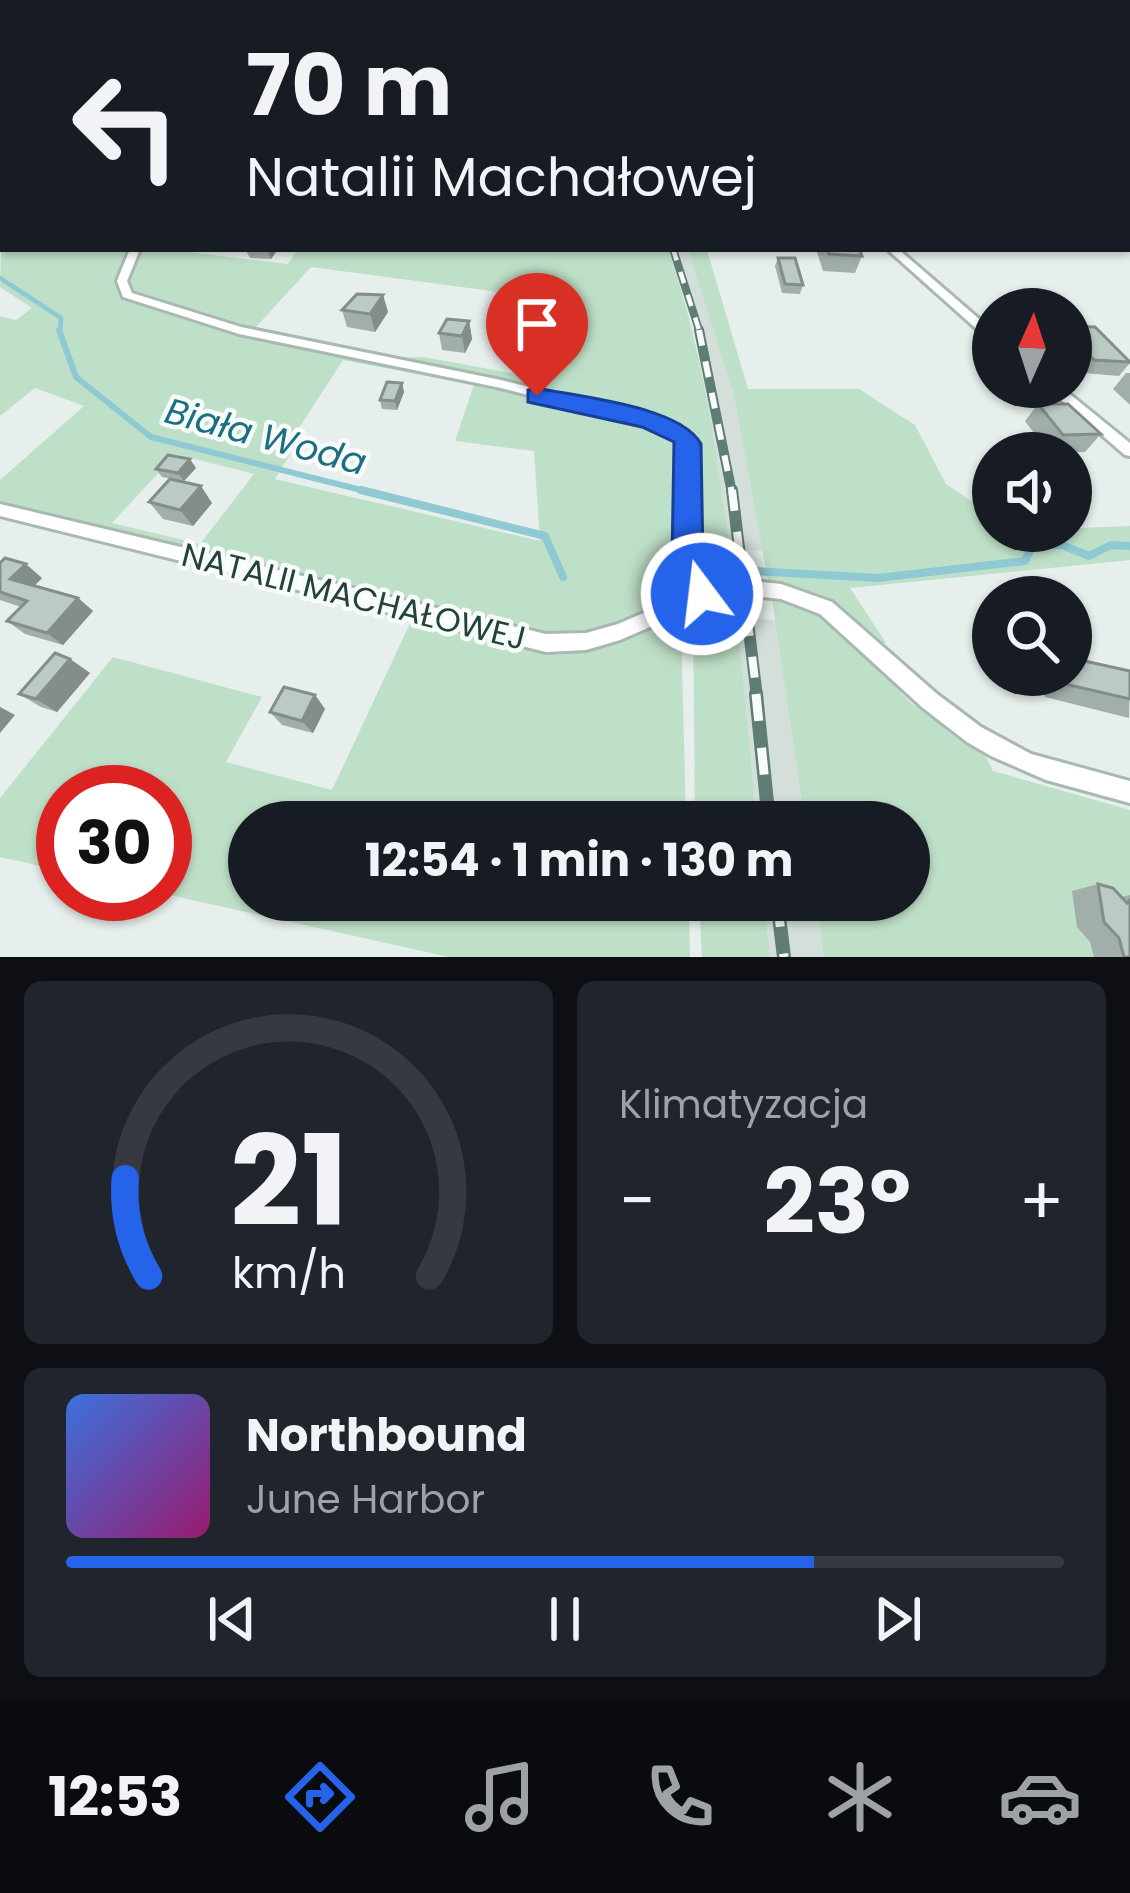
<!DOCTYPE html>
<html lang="pl">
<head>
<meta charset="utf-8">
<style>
  :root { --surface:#171b24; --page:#20242c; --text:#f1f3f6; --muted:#9ea1a6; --line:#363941; --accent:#2563eb }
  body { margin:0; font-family:Poppins,sans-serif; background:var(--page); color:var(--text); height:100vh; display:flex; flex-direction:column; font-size:45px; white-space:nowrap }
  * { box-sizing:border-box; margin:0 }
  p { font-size:39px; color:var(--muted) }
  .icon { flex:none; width:66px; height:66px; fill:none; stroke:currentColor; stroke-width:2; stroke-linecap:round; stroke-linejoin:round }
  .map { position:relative; height:957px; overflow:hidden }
  .drawer { display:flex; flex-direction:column; gap:24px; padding:24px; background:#0d0f14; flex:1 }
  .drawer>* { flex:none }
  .banner { position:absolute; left:0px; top:0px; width:1131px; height:252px; box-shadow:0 3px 9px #0004; background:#171b24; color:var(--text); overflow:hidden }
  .needle { width:78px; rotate:3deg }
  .buttons { position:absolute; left:972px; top:288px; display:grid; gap:24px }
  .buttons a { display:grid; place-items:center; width:120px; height:120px; border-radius:50%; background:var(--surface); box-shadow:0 3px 9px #0004; font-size:60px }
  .speed { position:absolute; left:36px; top:765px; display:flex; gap:24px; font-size:60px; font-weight:700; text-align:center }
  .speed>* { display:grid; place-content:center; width:156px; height:156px; border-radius:50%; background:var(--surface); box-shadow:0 3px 9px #0004; line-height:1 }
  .speed .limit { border:18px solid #d22; background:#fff; color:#111 }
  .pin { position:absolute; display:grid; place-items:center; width:102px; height:102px; color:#fff; margin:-123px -51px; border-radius:50% 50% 50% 0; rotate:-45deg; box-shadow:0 0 12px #0007 }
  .pin .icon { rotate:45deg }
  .me { position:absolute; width:132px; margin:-66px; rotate:345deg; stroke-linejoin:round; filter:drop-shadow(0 0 9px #0008) }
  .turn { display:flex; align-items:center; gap:42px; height:252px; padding:0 48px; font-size:54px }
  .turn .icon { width:156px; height:156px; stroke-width:2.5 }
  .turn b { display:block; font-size:84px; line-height:102px }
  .big { font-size:90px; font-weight:700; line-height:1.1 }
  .drawer .widget { flex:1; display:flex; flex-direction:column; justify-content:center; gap:18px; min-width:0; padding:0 42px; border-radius:18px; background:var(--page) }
  .drawer .dial { align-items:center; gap:0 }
  .dial svg { height:312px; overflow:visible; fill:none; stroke:var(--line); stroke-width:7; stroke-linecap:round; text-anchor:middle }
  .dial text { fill:var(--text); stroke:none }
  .song { display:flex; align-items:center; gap:36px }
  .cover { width:144px; height:144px; border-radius:18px; background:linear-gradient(135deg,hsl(220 70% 55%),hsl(320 70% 35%)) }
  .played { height:12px; border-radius:6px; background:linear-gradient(90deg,var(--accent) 75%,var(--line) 75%) }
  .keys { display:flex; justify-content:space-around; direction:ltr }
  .heat { display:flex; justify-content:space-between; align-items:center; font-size:66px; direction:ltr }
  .drawer .tiles { flex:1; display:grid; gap:24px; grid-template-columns:1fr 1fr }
  .widget:last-child { grid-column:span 2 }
  .trip { position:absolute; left:228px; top:801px; width:702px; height:120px; border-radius:60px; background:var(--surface); box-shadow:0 3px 9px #0004; font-weight:700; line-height:120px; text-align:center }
  .menu { display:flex; height:192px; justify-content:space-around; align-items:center; background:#090b0e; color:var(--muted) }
  .menu .icon { width:84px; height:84px }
  .menu .selected { color:var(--accent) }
  .menu b { font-size:54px; color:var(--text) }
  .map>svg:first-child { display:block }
  .built { fill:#d4dfda }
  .green { fill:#bfe0c8; fill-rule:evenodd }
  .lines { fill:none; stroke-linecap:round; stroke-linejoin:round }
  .stream-far2 { stroke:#8ec9d4; stroke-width:4.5 }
  .stream-far1 { stroke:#8ec9d4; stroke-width:6 }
  .stream { stroke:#8ec9d4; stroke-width:8 }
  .street-casing { stroke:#a8b8b2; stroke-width:6 }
  .street { fill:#fff; fill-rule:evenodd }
  .rail-far3-casing { stroke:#5f7d75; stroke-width:8 }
  .rail-far2-casing { stroke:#5f7d75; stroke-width:10 }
  .rail-far1-casing { stroke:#5f7d75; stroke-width:12 }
  .rail-casing { stroke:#5f7d75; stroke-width:14 }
  .rail-far3 { stroke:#f7fbf9; stroke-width:4.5; stroke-dasharray:12; stroke-linecap:butt }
  .rail-far2 { stroke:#f7fbf9; stroke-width:6; stroke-dasharray:16; stroke-linecap:butt }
  .rail-far1 { stroke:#f7fbf9; stroke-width:8; stroke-dasharray:21; stroke-linecap:butt }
  .rail { stroke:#f7fbf9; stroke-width:9; stroke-dasharray:27; stroke-linecap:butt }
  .wall { fill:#a1aea9 }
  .shaded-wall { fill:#838d89 }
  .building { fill:#bbcac4; stroke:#838d89; stroke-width:3 }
  .route { fill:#2563eb; stroke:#184099; stroke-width:3 }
  .labels { text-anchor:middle; stroke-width:9; stroke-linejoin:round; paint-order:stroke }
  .street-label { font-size:33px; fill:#24423a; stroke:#f7fbf9 }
  .water-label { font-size:36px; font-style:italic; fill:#1c6f80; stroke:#f7fbf9 }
</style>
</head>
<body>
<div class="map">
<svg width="1130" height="957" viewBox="0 0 1130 957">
  <rect width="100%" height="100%" fill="#e6efeb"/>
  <path class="built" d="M668,249H688L707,302L734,396L763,551L729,549L706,392L692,322Z
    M737,618L776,620L805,822H757Z
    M764,900H816L824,957H770Z"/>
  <path class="green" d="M3,183V249H131L118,282L122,297L234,332L498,387L671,431L683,448L681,581C661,611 605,636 570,637C509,639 417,603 356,587C238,557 118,534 0,505V480L84,406L35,388L0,416V316L16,320L32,308L0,287ZM343,360L474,385L455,441L534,451L540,541L275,479L303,434L297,431ZM176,454L254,474L200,544L112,523Z
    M138,249H189L188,252L288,264L298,249H668C705,356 719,466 733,578L706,579C667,542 719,463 679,427L514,383L241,328L130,293L127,279ZM311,267L522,295L533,377L423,357L394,358L255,328Z
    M688,249H706L710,260L748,389H859L915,425L946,484L993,516V531L1130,526V560L850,588L886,643L882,644L829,601L768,580L734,396Z
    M735,595L757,822H695L693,608Z
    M772,599L818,615L847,637L910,702L986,757L993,771L1130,810V957H824L816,900H909V822H805Z
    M686,609L682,660L686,822H249V900H689L690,957H449L165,894V792H63V871L0,857V798L113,657L262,697L226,762L332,790L413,617L571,653L611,645Z
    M699,900H764L770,957H702Z"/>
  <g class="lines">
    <path class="stream-far2" d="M0,278L61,318L60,333"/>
    <path class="stream-far1" d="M59,330L76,377L151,437L373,493"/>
    <path class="stream" d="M361,490L545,536L563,577
      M702,568L878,578L1025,561L1033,545H1062L1089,556L1111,545L1130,546"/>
    <g class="street-casing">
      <path id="street" d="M0,120H3V124H0Z
        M130,249H140L127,281L132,293L241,327L501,380L679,425L695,444V560L707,586L743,580L781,584L832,602L937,694L981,727L1031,754L1130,781V803L1046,780L991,756L967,742L923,708L820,614L781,599L743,595L710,601L620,640L586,650L546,652L0,516V504L546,634L586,633L618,624L692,592L679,560L681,445L669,432L501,388L239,334L123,297L117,281Z
        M887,249H898L993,331V341L989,340Z
        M1046,387H1061L1130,443V456L1125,455Z"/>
    </g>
    <use href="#street" class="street"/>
    <g class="rail-far3-casing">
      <path id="rail-far3" d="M673,249L700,333"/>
    </g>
    <g class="rail-far2-casing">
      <path id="rail-far2" d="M699,330L732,493"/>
    </g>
    <g class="rail-far1-casing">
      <path id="rail-far1" d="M732,490L757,697"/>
    </g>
    <g class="rail-casing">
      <path id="rail" d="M756,694L769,822
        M777,900L784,957"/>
    </g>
    <use href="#rail-far3" class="rail-far3"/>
    <use href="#rail-far2" class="rail-far2"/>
    <use href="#rail-far1" class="rail-far1"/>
    <use href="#rail" class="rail"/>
  </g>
  <path class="wall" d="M245,249H278L271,259L250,258Z
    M816,249H859L862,256L855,273L823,271Z
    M778,258L803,285L800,294L782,293L775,266Z
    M383,295L388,312L375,332L347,327L342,310Z
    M469,321L472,339L465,353L442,350L439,333Z
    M1071,326L1130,363L1119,376L1084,373L1071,359Z
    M1126,373H1130V405L1113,389Z
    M402,383L404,392L397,410L382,409L380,400Z
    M1038,404L1101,434L1085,452H1048L1025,421Z
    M196,468L184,481L162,477L156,469Z
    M149,502L212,503L193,526L163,519Z
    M0,563L42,578L34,586L78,598L93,611L63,645L25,634L7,621L21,607L0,600Z
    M70,659L90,673L57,712L41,707L19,694Z
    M1130,671L1129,718L1045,697L1040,675Z
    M315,695L325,709L313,733L282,725L270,712Z
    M1098,884L1121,897L1130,895V957H1094L1090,942L1077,927L1072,891Z"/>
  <path class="shaded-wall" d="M267,249H278L271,259Z
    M383,295L388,312L375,332L370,314Z
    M469,321L472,339L465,353L462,336Z
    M402,383L404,392L397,410L395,401Z
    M190,459L196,468L184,481L178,473Z
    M201,486L212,503L193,526L180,510Z
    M26,564L42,578L27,593L10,579Z
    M78,598L93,611L63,645L47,633Z
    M70,659L90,673L57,712L36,699Z
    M315,695L325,709L313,733L302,721Z
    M0,707L15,715L0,733Z"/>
  <path class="building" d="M0,122H3V144L0,145Z
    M827,249H859L862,256L829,254Z
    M778,258H795L803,285L785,284Z
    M357,294L383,295L370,314L342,310Z
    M447,319L469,321L462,336L439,333Z
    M1071,326L1095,327L1130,362L1094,360L1071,335Z
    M387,382L402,383L395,401L380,400Z
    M1038,404H1068L1101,434L1063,435Z
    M168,455L190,459L178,473L156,469Z
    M170,479L201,486L180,510L149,502Z
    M5,558L26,564L10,579L78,598L47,633L7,621L27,601L0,592V563Z
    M55,653L70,659L36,699L19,694Z
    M1071,658L1130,671V699L1065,684L1063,675H1071Z
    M284,687L315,695L302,721L270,712Z
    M1098,884L1113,888L1127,903L1130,900V957H1124L1119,938L1104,922Z"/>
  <linearGradient id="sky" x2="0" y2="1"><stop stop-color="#84bce0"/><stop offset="0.45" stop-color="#f4f8f6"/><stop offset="1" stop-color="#f4f8f6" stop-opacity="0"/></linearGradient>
  <rect width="1130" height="244" fill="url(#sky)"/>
  <path class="route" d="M537,388C579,397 680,406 701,444L703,560L718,594L714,604L702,608L691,604L672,560L674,442L642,427L528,402V390Z"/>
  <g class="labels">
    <g class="street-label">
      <text transform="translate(354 596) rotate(14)" y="12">NATALII MACHAŁOWEJ</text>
    </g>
    <g class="water-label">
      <text transform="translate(266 436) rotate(15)" y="13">Biała Woda</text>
    </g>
  </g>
</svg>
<div class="buttons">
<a><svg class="needle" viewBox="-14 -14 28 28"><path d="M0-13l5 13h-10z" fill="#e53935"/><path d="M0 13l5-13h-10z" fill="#9ea1a6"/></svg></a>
<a><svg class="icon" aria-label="sound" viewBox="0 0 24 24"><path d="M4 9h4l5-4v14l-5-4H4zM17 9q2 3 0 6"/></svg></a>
<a><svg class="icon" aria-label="search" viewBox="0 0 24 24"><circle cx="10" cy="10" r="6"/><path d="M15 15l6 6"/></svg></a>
</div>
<div class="speed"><div class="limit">30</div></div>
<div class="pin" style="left:537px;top:396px;background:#d93025"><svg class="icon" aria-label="arrive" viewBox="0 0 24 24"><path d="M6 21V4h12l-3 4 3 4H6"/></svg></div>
<svg class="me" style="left:702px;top:594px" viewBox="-20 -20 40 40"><circle r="17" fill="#2563eb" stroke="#fff" stroke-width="3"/><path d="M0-11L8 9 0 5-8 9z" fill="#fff"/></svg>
<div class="trip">12:54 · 1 min · 130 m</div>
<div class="banner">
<div class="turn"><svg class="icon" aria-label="left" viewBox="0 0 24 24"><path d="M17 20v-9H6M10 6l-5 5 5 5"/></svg><div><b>70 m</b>Natalii Machałowej</div></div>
</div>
</div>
<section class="drawer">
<div class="tiles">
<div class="widget dial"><svg viewBox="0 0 100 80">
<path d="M14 69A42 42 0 1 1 86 69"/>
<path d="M14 69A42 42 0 0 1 8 44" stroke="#2563eb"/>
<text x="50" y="56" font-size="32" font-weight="700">21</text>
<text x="50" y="72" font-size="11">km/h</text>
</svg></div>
<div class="widget"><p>Klimatyzacja</p>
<div class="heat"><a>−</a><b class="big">23°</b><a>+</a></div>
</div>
<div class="widget">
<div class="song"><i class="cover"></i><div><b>Northbound</b><p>June Harbor</p></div></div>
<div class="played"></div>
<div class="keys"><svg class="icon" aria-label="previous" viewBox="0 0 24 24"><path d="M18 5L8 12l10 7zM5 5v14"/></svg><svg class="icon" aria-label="pause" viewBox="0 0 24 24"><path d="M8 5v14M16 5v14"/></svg><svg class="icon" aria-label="next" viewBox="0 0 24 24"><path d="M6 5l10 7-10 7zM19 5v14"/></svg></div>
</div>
</div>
</section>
<nav class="menu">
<b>12:53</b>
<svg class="icon selected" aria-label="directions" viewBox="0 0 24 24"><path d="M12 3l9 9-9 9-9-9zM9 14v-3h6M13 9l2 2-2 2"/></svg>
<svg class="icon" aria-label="music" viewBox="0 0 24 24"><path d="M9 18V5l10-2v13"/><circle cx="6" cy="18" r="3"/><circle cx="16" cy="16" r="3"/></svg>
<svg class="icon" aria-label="phone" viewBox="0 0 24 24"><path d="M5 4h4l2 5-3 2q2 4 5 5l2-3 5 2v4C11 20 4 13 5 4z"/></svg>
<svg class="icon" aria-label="climate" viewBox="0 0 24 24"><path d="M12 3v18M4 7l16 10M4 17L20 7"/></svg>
<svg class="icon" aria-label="car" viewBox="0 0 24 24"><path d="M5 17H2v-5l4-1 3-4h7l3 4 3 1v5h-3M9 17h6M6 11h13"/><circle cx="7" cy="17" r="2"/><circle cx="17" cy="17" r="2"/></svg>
</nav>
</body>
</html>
